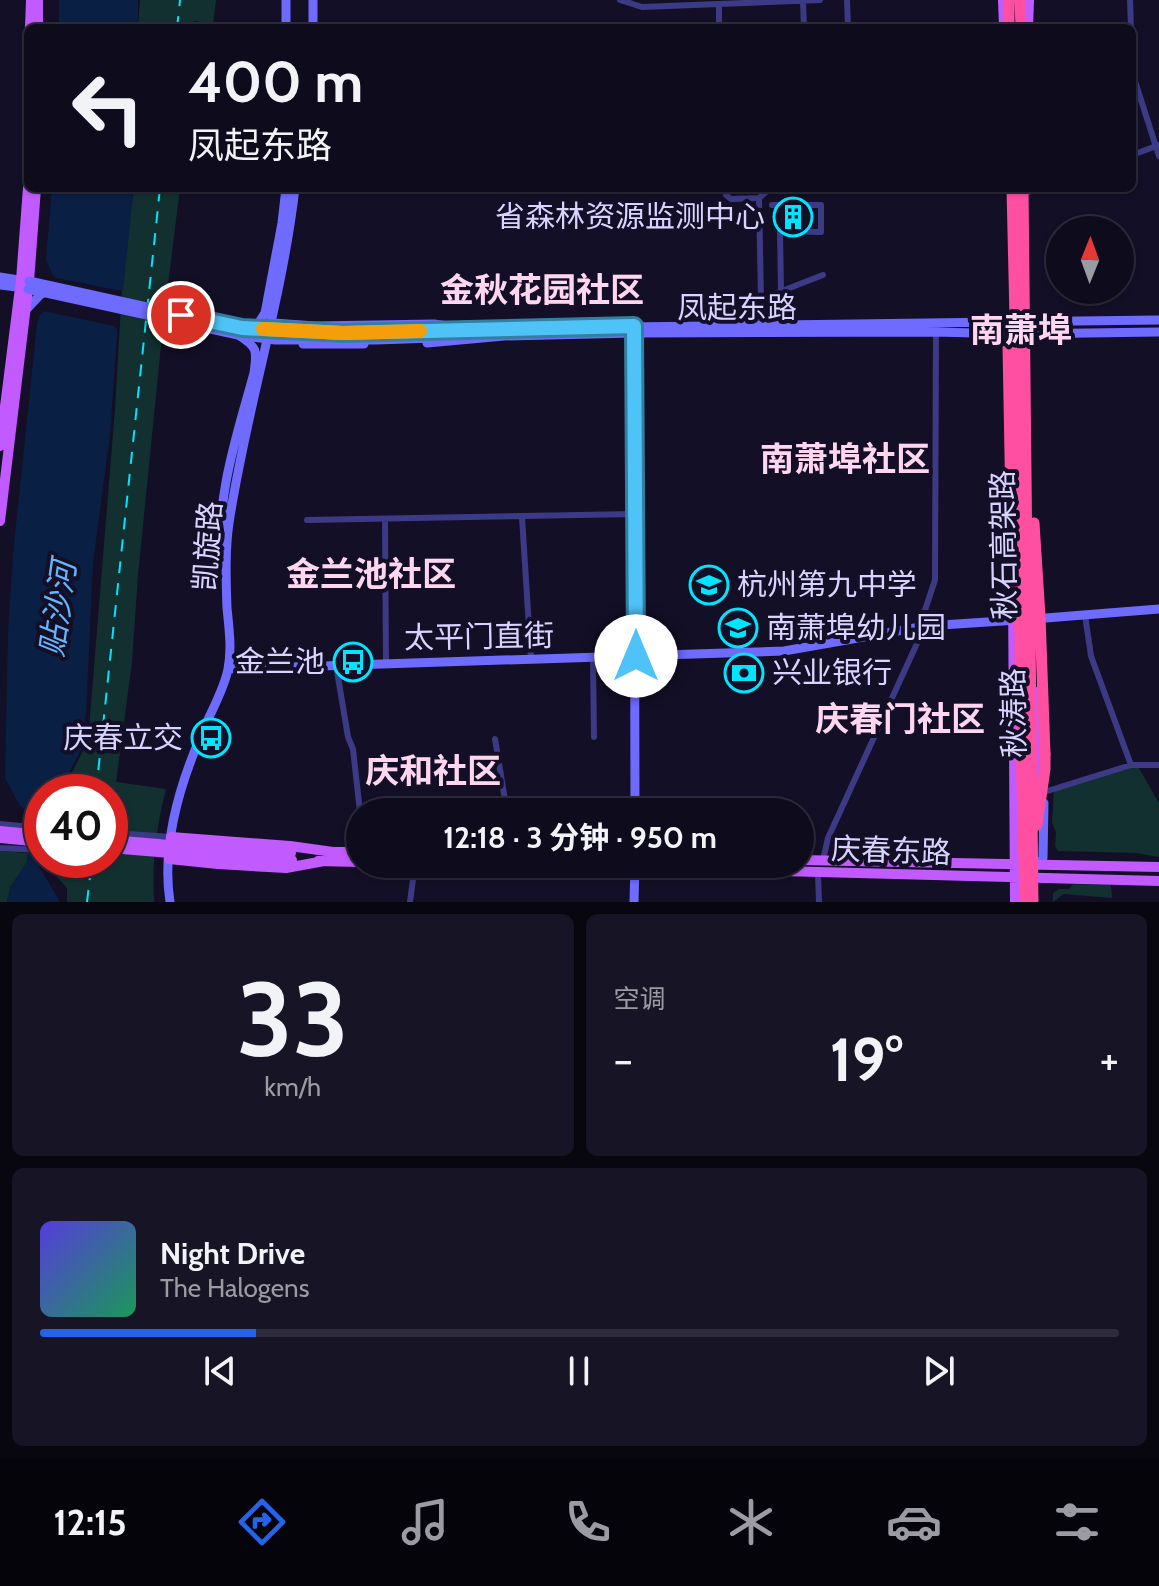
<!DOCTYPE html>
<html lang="zh">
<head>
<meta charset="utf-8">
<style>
  :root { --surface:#0e0b1c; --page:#171425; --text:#f1f3f6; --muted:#9b9ba3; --line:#2e2b3b; --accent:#2563eb }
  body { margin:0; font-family:Cabin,"Noto Sans SC",sans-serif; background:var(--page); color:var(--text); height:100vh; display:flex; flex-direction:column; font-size:30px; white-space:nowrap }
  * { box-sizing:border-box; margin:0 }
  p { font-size:26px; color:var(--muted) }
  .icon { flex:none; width:44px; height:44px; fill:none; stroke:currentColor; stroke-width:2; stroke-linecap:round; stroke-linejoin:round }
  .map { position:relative; height:902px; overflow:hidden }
  .side { display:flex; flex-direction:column; gap:12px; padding:12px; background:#08060f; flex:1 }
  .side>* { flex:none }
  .top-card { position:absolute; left:24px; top:24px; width:1112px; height:168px; border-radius:12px; box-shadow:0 2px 6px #0004,0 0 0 2px var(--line); background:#0e0b1c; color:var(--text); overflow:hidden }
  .needle { width:52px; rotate:1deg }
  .buttons { position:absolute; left:1046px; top:216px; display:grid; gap:16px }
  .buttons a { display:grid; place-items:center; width:88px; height:88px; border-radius:50%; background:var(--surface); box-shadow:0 2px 6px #0004,0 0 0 2px var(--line); font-size:40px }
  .speed { position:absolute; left:24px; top:774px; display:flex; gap:16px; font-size:40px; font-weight:700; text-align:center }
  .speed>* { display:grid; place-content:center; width:104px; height:104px; border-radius:50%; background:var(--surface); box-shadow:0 2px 6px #0004,0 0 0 2px var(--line); line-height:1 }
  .speed .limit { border:12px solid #d22; background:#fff; color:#111 }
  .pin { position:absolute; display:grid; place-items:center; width:68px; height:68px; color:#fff; margin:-34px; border:4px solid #fff; border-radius:50%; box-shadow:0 2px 8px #0007 }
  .me { position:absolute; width:88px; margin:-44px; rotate:0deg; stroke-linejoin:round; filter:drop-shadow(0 0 6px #0008) }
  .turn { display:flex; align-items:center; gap:28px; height:168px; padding:0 32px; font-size:36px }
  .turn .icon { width:104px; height:104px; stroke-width:2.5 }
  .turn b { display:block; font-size:56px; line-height:68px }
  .big { font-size:60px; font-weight:700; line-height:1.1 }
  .side .card { flex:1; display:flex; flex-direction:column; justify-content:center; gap:12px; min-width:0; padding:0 28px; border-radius:12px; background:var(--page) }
  .side .dial { align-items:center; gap:0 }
  .dial b { font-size:104px; line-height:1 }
  .song { display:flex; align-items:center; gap:24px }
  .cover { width:96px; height:96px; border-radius:12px; background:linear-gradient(135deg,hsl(250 70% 55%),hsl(150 70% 35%)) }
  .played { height:8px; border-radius:4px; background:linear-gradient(90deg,var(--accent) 20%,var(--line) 20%) }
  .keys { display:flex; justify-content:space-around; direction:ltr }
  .heat { display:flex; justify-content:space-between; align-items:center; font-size:44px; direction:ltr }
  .side .tiles { flex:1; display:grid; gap:12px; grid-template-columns:1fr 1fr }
  .card:last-child { grid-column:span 2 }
  .trip { position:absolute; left:346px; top:798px; width:468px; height:80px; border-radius:40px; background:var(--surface); box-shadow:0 2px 6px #0004,0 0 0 2px var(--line); font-weight:700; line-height:80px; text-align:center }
  .dock { display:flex; height:128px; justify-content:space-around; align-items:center; background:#06040b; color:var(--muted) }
  .dock .icon { width:56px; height:56px }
  .dock .active { color:var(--accent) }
  .dock b { font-size:36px; color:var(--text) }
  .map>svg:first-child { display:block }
  .green { fill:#12302f }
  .water { fill:#0a1f44 }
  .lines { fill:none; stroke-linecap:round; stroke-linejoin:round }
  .street { stroke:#3d3a85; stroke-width:6 }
  .secondary { stroke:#6f6bff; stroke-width:9 }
  .primary { stroke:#c25bff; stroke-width:10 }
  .highway { stroke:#ff4fa3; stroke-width:11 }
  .rail { stroke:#00e5ff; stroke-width:2; stroke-dasharray:12 10; stroke-linecap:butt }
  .secondary-bridge { stroke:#6f6bff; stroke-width:9 }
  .primary-bridge { stroke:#c25bff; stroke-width:10 }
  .highway-bridge { stroke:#ff4fa3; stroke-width:11 }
  .route-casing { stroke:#337fa1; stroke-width:20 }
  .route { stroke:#4fc3f7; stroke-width:14 }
  .slow { stroke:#f59e0b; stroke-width:14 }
  .labels { text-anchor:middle; stroke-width:8; stroke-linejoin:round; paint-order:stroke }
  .poi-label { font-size:30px; fill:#d9d4ff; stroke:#130f26; text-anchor:end }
  .street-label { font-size:30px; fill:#d9d4ff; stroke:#130f26 }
  .water-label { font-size:32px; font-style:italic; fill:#62b6ff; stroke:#130f26 }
  .quarter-label { font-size:34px; font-weight:bold; fill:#ffd6f0; stroke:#130f26 }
</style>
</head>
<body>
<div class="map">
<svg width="1159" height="902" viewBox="0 0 1159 902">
  <rect width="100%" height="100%" fill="#130f26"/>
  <path class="green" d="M140,0H216L213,24L194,21L193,28H138Z
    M128,188H180L163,326L138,575L132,662L116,782L166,789C156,829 152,861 154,902H67V888L49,868V860H110V792H62L88,741L115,409Z
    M1137,765L1159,803V857L1136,853L1058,851L1055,846L1056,832L1052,823L1054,786Z
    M0,851L28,853L27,862L11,886L7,902H0Z
    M1073,884L1111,885L1112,898L1064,894L1053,902V893L1059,889H1069Z"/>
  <path class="water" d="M59,0H138V28H59Z
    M52,188H134L123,290H116L57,278L53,275L46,260Z
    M44,311L114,326L117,329V335L110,435L93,563L86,714L81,750L59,792H42V826L39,827L37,863L60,902H7L11,886L27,862L31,831L30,818L26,810L20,806L5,778L8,633L13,554L37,324L40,315Z"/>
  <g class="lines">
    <path class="street" d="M620,0L642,7L820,0
      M847,0L848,28
      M1130,0L1131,28
      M803,1L804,28
      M719,4V28
      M804,27L848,25
      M1132,40L1134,78L1159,156
      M1132,155L1159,145
      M726,188V195L731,199L759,198
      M1026,193L1040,188
      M772,205H821V232L780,231L781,291
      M761,299L759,198L766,192V188
      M758,325V301L761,299L823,275
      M522,517L531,659
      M385,519L386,663
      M307,520L636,514
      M1085,615L1091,656L1131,765
      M593,658L594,737
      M336,665L348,737L353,749L360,812
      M495,739L507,812
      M1044,792L1131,765H1159
      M0,824L42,828
      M114,833L171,837
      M0,848L42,850
      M823,860L828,838L919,639V628L935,580L936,332
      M818,873L819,902
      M410,902L415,864"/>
    <path class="secondary" d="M313,0V28
      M286,28V0
      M0,277L25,281
      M0,285L24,288
      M25,311L40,295L45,292
      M273,323L315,326L434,324L468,329L1159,320
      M246,327L258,324L265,313L282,223L286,188
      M634,327L635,812
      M427,343L504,336L634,333L936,332L1013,334L1159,332
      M303,344H364
      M224,559C212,506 240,425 254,373C257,351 258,347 238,335
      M1033,619L1159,609
      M228,669L784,651L926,626L1018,620
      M1037,865L1043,858L1044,803
      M170,902C161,844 180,783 203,731C211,711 224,690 228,669C232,649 229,628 227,608C226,580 225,550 229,523C246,410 282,301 295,188
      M634,902L635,864"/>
    <path class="primary" d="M1003,0L1004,26
      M30,28L31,0
      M38,28V0
      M1028,28L1029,0
      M0,446L21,280L28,188
      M0,521L29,281L36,188
      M1013,588L1015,902
      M1037,692L1038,784
      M0,831L42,835
      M171,837L290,846L333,852
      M0,838L42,842
      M330,852H360
      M169,859L218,864L286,868L324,861
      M800,860L1159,867
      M318,861L360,862
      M431,864L635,867L1159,881"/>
    <path class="highway" d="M1009,0V28
      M1020,0L1021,28
      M1008,346L1012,563
      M1037,825L1045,769V754"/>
    <path class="rail" d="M177,28L180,0
      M96,792L160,188
      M87,902L92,860"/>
    <path class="secondary-bridge" d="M29,281L242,328L343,333L434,331
      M28,289L238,335L275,340H375L435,338"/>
    <path class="primary-bridge" d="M110,840L243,851L291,853
      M110,848L243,859L292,860"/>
    <path class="highway-bridge" d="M1012,188L1016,362L1017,570L1020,633V700L1025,902
      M1023,188L1027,568L1030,633L1033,902
      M1034,523L1040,616L1045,754"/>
  </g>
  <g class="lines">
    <g class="route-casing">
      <path id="route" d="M181,315L242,328L343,333L634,326L636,656"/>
    </g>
    <use href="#route" class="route"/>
    <path class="slow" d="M263,329L343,333L420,331"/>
  </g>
  <defs>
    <g id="building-ring" transform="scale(2)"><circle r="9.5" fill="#130f26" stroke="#00e5ff" stroke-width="1.5"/><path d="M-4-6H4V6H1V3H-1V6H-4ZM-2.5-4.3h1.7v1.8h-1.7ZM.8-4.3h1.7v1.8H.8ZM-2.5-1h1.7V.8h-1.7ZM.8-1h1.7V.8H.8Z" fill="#00e5ff"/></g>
    <g id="school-ring" transform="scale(2)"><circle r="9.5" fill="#130f26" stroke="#00e5ff" stroke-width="1.5"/><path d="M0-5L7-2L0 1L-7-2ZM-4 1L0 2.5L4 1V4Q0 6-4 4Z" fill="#00e5ff"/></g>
    <g id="bus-ring" transform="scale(2)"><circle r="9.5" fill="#130f26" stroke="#00e5ff" stroke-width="1.5"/><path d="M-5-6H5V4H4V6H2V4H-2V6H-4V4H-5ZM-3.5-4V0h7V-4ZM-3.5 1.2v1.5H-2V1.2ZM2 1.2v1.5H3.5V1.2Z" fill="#00e5ff"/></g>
    <g id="bank-ring" transform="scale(2)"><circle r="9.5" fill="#130f26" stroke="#00e5ff" stroke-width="1.5"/><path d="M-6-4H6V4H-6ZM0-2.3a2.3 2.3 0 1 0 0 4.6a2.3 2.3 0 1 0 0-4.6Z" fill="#00e5ff"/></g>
  </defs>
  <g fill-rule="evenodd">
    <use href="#building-ring" x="793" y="217"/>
    <use href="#school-ring" x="709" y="585"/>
    <use href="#school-ring" x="738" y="628"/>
    <use href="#bus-ring" x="353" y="662"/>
    <use href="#bank-ring" x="744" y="673"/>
    <use href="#bus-ring" x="211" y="738"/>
  </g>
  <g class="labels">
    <g class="poi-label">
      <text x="765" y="227">省森林资源监测中心</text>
      <text x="737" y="595" text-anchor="start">杭州第九中学</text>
      <text x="766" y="638" text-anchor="start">南萧埠幼儿园</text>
      <text x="325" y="672">金兰池</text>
      <text x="772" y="683" text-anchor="start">兴业银行</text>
      <text x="183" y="748">庆春立交</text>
    </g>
    <g class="street-label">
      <text x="737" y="318">凤起东路</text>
      <text transform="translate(1004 545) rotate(-91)" y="10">秋石高架路</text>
      <text transform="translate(208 546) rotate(-86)" y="10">凯旋路</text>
      <text transform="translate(479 637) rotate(-1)" y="10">太平门直街</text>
      <text transform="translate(1014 713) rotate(-91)" y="10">秋涛路</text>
      <text transform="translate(891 851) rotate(2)" y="10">庆春东路</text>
    </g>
    <g class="water-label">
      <text transform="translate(58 609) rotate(-82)" y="11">贴沙河</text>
    </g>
    <g class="quarter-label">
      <text x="542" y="302">金秋花园社区</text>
      <text x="1021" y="342">南萧埠</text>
      <text x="845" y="471">南萧埠社区</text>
      <text x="371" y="586">金兰池社区</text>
      <text x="900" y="731">庆春门社区</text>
      <text x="433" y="783">庆和社区</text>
    </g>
  </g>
</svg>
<div class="buttons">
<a><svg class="needle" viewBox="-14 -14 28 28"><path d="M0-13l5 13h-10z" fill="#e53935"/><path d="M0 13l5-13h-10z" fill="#9b9ba3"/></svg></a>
</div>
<div class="speed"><div class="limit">40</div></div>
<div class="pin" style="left:181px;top:315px;background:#d93025"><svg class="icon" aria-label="arrive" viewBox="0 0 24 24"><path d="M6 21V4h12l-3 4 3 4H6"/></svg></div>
<svg class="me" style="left:636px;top:656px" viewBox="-20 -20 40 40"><circle r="19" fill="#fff"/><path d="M0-13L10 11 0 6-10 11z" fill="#4fc3f7"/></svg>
<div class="trip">12:18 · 3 分钟 · 950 m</div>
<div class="top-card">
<div class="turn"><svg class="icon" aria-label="left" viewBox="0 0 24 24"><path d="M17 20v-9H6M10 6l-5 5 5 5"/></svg><div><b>400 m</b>凤起东路</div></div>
</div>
</div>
<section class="side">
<div class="tiles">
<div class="card dial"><b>33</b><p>km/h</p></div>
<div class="card"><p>空调</p>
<div class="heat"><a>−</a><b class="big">19°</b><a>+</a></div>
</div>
<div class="card">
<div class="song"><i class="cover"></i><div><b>Night Drive</b><p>The Halogens</p></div></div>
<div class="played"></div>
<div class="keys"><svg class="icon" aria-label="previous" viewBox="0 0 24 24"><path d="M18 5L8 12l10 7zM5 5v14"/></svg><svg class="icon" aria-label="pause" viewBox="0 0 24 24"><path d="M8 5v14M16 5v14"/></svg><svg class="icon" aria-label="next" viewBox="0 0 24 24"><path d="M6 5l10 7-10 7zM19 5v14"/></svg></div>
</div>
</div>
</section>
<nav class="dock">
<b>12:15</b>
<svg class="icon active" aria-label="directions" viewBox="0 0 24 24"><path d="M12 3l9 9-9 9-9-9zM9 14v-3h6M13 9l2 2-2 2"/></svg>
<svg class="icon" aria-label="music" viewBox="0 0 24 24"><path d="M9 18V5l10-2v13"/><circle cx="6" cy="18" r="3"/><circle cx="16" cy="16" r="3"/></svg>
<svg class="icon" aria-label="phone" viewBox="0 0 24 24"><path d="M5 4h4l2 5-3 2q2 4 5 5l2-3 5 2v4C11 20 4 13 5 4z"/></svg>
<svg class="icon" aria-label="climate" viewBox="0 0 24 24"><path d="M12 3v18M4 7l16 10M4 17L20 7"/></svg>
<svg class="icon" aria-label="car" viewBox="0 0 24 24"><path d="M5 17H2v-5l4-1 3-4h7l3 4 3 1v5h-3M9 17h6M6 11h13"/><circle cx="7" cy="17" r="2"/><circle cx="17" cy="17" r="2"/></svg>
<svg class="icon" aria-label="filters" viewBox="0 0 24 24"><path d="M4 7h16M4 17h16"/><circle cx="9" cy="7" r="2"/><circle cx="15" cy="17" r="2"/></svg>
</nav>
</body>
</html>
